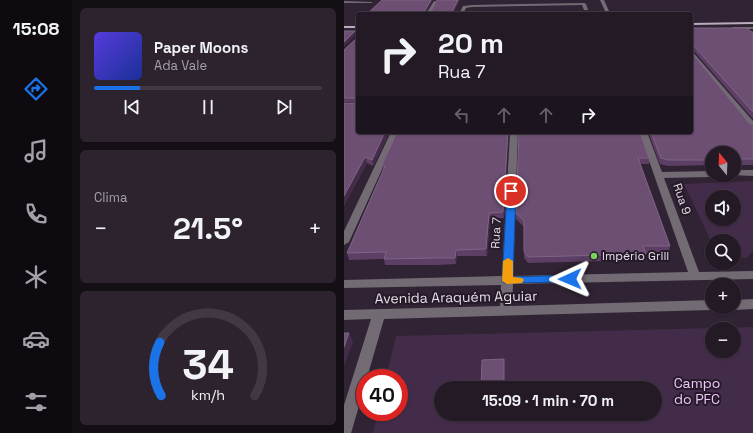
<!DOCTYPE html>
<html lang="pt">
<head>
<meta charset="utf-8">
<style>
  :root { --surface:#241a26; --page:#2c232e; --text:#f1f3f6; --muted:#a3a1a7; --line:#413843; --accent:#1a73e8 }
  body { margin:0; font-family:"Space Grotesk",sans-serif; background:var(--page); color:var(--text); height:100vh; display:flex; flex-direction:column; font-size:15px; white-space:nowrap }
  * { box-sizing:border-box; margin:0 }
  p { font-size:13px; color:var(--muted) }
  .icon { flex:none; width:22px; height:22px; fill:none; stroke:currentColor; stroke-width:2; stroke-linecap:round; stroke-linejoin:round }
  .map { position:relative; flex:1; overflow:hidden }
  .side { display:flex; flex-direction:column; gap:8px; padding:8px; background:#140e15; width:272px }
  .side>* { flex:none }
  .banner { position:absolute; left:12px; top:12px; width:337px; height:122px; border-radius:4px; box-shadow:0 1px 3px #0004,0 0 0 1px var(--line); background:#241a26; color:var(--text); overflow:hidden }
  .needle { width:26px; rotate:341deg }
  .controls { position:absolute; left:361px; top:146px; display:grid; gap:8px }
  .controls a { display:grid; place-items:center; width:36px; height:36px; border-radius:50%; background:var(--surface); box-shadow:0 1px 3px #0004,0 0 0 1px var(--line); font-size:20px }
  .speed { position:absolute; left:12px; top:369px; display:flex; gap:8px; font-size:20px; font-weight:700; text-align:center }
  .speed>* { display:grid; place-content:center; width:52px; height:52px; border-radius:50%; background:var(--surface); box-shadow:0 1px 3px #0004,0 0 0 1px var(--line); line-height:1 }
  .speed .limit { border:6px solid #d22; background:#fff; color:#111 }
  .pin { position:absolute; display:grid; place-items:center; width:34px; height:34px; color:#fff; margin:-17px; border:2px solid #fff; border-radius:50%; box-shadow:0 1px 4px #0007 }
  .me { position:absolute; width:44px; margin:-22px; rotate:269deg; stroke-linejoin:round; filter:drop-shadow(0 0 3px #0008) }
  .turn { display:flex; align-items:center; gap:14px; height:84px; padding:0 16px; font-size:18px }
  .turn .icon { width:52px; height:52px; stroke-width:2.5 }
  .turn b { display:block; font-size:28px; line-height:34px }
  .lanes { display:flex; align-items:center; height:38px; padding:0 16px; background:#0003; justify-content:center; gap:20px; direction:ltr }
  .lanes .off { opacity:.35 }
  .big { font-size:30px; font-weight:700; line-height:1.1 }
  .side .tile { flex:1; display:flex; flex-direction:column; justify-content:center; gap:6px; min-width:0; padding:0 14px; border-radius:6px; background:var(--page) }
  .side .dial { align-items:center; gap:0 }
  .dial svg { height:104px; overflow:visible; fill:none; stroke:var(--line); stroke-width:7; stroke-linecap:round; text-anchor:middle }
  .dial text { fill:var(--text); stroke:none }
  .song { display:flex; align-items:center; gap:12px }
  .cover { width:48px; height:48px; border-radius:6px; background:linear-gradient(135deg,hsl(250 70% 55%),hsl(230 70% 35%)) }
  .played { height:4px; border-radius:2px; background:linear-gradient(90deg,var(--accent) 20%,var(--line) 20%) }
  .keys { display:flex; justify-content:space-around; direction:ltr }
  .heat { display:flex; justify-content:space-between; align-items:center; font-size:22px; direction:ltr }
  .trip { position:absolute; left:90px; top:381px; width:228px; height:40px; border-radius:20px; background:var(--surface); box-shadow:0 1px 3px #0004,0 0 0 1px var(--line); font-weight:700; line-height:40px; text-align:center }
  main { display:flex; flex:1; min-height:0 }
  .menu { display:flex; flex-direction:column; width:72px; justify-content:space-around; align-items:center; background:#0e0a0f; color:var(--muted) }
  .menu .icon { width:28px; height:28px }
  .menu .on { color:var(--accent) }
  .menu b { font-size:18px; color:var(--text) }
  .map>svg:first-child { display:block }
  .green { fill:#432c49; fill-rule:evenodd }
  .lines { fill:none; stroke-linecap:round; stroke-linejoin:round }
  .minor { fill:#726b73; fill-rule:evenodd }
  .major { fill:#bbadbf; fill-rule:evenodd }
  .wall { fill:#5d3e65 }
  .shaded-wall { fill:#452c4b }
  .building { fill:#6c4f73; stroke:#7f6585 }
  .route { fill:#1a73e8; stroke:#114b97 }
  .slow { fill:#f59e0b }
  .poi-dot { fill:#76d25a; stroke:#261a29; stroke-width:1.5 }
  .labels { text-anchor:middle; stroke-width:4; stroke-linejoin:round; paint-order:stroke }
  .street-label { font-size:12px; fill:#e5dce7; stroke:#261a29 }
  .poi-label { font-size:12px; fill:#e5dce7; stroke:#261a29; text-anchor:start }
  .near-street-label { font-size:14px; fill:#e5dce7; stroke:#261a29 }
  .near-park-label { font-size:14px; fill:#efc4fb; stroke:#261a29 }
</style>
</head>
<body>
<main>
<nav class="menu">
<b>15:08</b>
<svg class="icon on" aria-label="directions" viewBox="0 0 24 24"><path d="M12 3l9 9-9 9-9-9zM9 14v-3h6M13 9l2 2-2 2"/></svg>
<svg class="icon" aria-label="music" viewBox="0 0 24 24"><path d="M9 18V5l10-2v13"/><circle cx="6" cy="18" r="3"/><circle cx="16" cy="16" r="3"/></svg>
<svg class="icon" aria-label="phone" viewBox="0 0 24 24"><path d="M5 4h4l2 5-3 2q2 4 5 5l2-3 5 2v4C11 20 4 13 5 4z"/></svg>
<svg class="icon" aria-label="climate" viewBox="0 0 24 24"><path d="M12 3v18M4 7l16 10M4 17L20 7"/></svg>
<svg class="icon" aria-label="car" viewBox="0 0 24 24"><path d="M5 17H2v-5l4-1 3-4h7l3 4 3 1v5h-3M9 17h6M6 11h13"/><circle cx="7" cy="17" r="2"/><circle cx="17" cy="17" r="2"/></svg>
<svg class="icon" aria-label="filters" viewBox="0 0 24 24"><path d="M4 7h16M4 17h16"/><circle cx="9" cy="7" r="2"/><circle cx="15" cy="17" r="2"/></svg>
</nav>
<section class="side">
<div class="tile">
<div class="song"><i class="cover"></i><div><b>Paper Moons</b><p>Ada Vale</p></div></div>
<div class="played"></div>
<div class="keys"><svg class="icon" aria-label="previous" viewBox="0 0 24 24"><path d="M18 5L8 12l10 7zM5 5v14"/></svg><svg class="icon" aria-label="pause" viewBox="0 0 24 24"><path d="M8 5v14M16 5v14"/></svg><svg class="icon" aria-label="next" viewBox="0 0 24 24"><path d="M6 5l10 7-10 7zM19 5v14"/></svg></div>
</div>
<div class="tile"><p>Clima</p>
<div class="heat"><a>−</a><b class="big">21.5°</b><a>+</a></div>
</div>
<div class="tile dial"><svg viewBox="0 0 100 80">
<path d="M14 69A42 42 0 1 1 86 69"/>
<path d="M14 69A42 42 0 0 1 13 28" stroke="#1a73e8"/>
<text x="50" y="56" font-size="32" font-weight="700">34</text>
<text x="50" y="72" font-size="11">km/h</text>
</svg></div>
</section>
<div class="map">
<svg width="409" height="433" viewBox="0 0 409 433">
  <rect width="100%" height="100%" fill="#302333"/>
  <path class="green" d="M409,181V250L403,258L390,257V241H368V243L340,184ZM368,197H390V219H368Z
    M409,327V433H29L34,412H55V378H42L52,336ZM368,329H390V351H368ZM97,388H311V414H97Z"/>
  <g class="lines">
    <path class="minor" d="M256,0H260L265,11L260,14H255L261,11Z
      M0,1L27,2L29,3H0Z
      M90,1L93,2L86,14H82Z
      M240,3L242,4L244,10H240L238,5L128,7L122,8L119,14H115L119,6L128,5Z
      M389,27H409V29H387Z
      M0,31H14V33H0Z
      M347,50L409,121V128H406L347,55Z
      M47,132H55L5,242L0,245V231Z
      M166,132H174L169,276L344,272L295,132H303L318,172L368,171V175H372L368,177L320,178L355,272L409,271V279L169,284L168,306L368,300V307H373L368,310L40,319L23,378H21V385L8,430L7,433H0V405L27,319L0,320V310L156,306L157,285L0,288V280L158,276Z
      M390,170H409V176L387,175H390Z
      M409,299V309L390,310L385,307H390V300Z"/>
    <path class="major" d="M409,22V24L347,25V23Z
      M0,26H14V28H0Z"/>
  </g>
  <path class="wall" d="M347,28L409,32V119L348,49H347Z
    M14,37V132H44L45,133L29,166L23,163L0,206L13,103L0,102V50Z
    M406,124H409V165H390V153H368V165L324,166L316,164L304,132H347Z
    M164,132L160,218L146,219L143,256H113L112,264L93,265H41L40,259L5,260L3,253L39,171L38,165Z
    M180,135L305,158V164H296L326,246L325,252L301,253V260L184,263L180,258V227L172,219V213Z
    M160,364V388H137Z"/>
  <path class="shaded-wall" d="M87,0H89L82,14L80,12Z
    M114,0H116L109,14H107Z
    M11,31L12,34L0,47V42Z
    M41,132H44L45,133L29,166L28,160Z
    M164,132L160,218L159,212Z
    M21,157L23,163L0,206V196Z
    M145,213L146,219L143,256L142,249Z
    M112,250L113,256L112,264L111,258Z
    M5,333L9,342L0,366V347Z"/>
  <path class="building" d="M38,0H87L80,12L87,11L93,0H114L107,14H23Z
    M14,24V36L13,26Z
    M347,28H402L408,32H409V112L349,45H347Z
    M0,31H11L0,42Z
    M14,37V132H41L28,160L21,157L0,196V103L13,104L14,98H0V50Z
    M347,52L406,124H409V159H390V153H368V160H325L317,158L307,132H347Z
    M53,132H164L159,212L145,213L142,249L112,250L111,258H92L40,259L42,252L3,253L41,166L38,165Z
    M180,132H296L305,158H294L326,246H299L302,254L184,257L180,251V221L172,213L175,133L180,135Z
    M0,333H5L0,347Z
    M160,359V386L137,388L138,360Z"/>
  <path class="route" d="M167,189L172,191L169,277L226,275L230,276L231,279L230,282L160,283L158,281L163,191Z"/>
  <path class="slow" d="M164,258L169,261V277L178,278L180,280L178,283L163,284L158,281L159,261Z"/>
  <circle class="poi-dot" cx="250" cy="256" r="4"/>
  <g class="labels">
    <g class="street-label">
      <text transform="translate(338 199) rotate(71)" y="4">Rua 9</text>
      <text transform="translate(152 233) rotate(-87)" y="4">Rua 7</text>
    </g>
    <g class="poi-label">
      <text x="258" y="260">Império Grill</text>
    </g>
    <g class="near-street-label">
      <text transform="translate(112 297) rotate(-1)" y="5">Avenida Araquém Aguiar</text>
    </g>
    <g class="near-park-label">
      <text x="353" y="388">Campo<tspan x="353" dy="16">do PFC</tspan></text>
    </g>
  </g>
</svg>
<div class="controls">
<a><svg class="needle" viewBox="-14 -14 28 28"><path d="M0-13l5 13h-10z" fill="#e53935"/><path d="M0 13l5-13h-10z" fill="#a3a1a7"/></svg></a>
<a><svg class="icon" aria-label="sound" viewBox="0 0 24 24"><path d="M4 9h4l5-4v14l-5-4H4zM17 9q2 3 0 6"/></svg></a>
<a><svg class="icon" aria-label="search" viewBox="0 0 24 24"><circle cx="10" cy="10" r="6"/><path d="M15 15l6 6"/></svg></a>
<a>+</a>
<a>−</a>
</div>
<div class="speed"><div class="limit">40</div></div>
<div class="pin" style="left:167px;top:191px;background:#d93025"><svg class="icon" aria-label="arrive" viewBox="0 0 24 24"><path d="M6 21V4h12l-3 4 3 4H6"/></svg></div>
<svg class="me" style="left:226px;top:279px" viewBox="-20 -20 40 40"><path d="M0-17L14 15 0 8-14 15z" fill="#1a73e8" stroke="#fff" stroke-width="4"/></svg>
<div class="trip">15:09 · 1 min · 70 m</div>
<div class="banner">
<div class="turn"><svg class="icon" aria-label="right" viewBox="0 0 24 24"><path d="M7 20v-9h11M14 6l5 5-5 5"/></svg><div><b>20 m</b>Rua 7</div></div>
<div class="lanes"><svg class="icon off" aria-label="left" viewBox="0 0 24 24"><path d="M17 20v-9H6M10 6l-5 5 5 5"/></svg><svg class="icon off" aria-label="ahead" viewBox="0 0 24 24"><path d="M12 20V5M6 11l6-6 6 6"/></svg><svg class="icon off" aria-label="ahead" viewBox="0 0 24 24"><path d="M12 20V5M6 11l6-6 6 6"/></svg><svg class="icon" aria-label="right" viewBox="0 0 24 24"><path d="M7 20v-9h11M14 6l5 5-5 5"/></svg></div>
</div>
</div>
</main>
</body>
</html>
